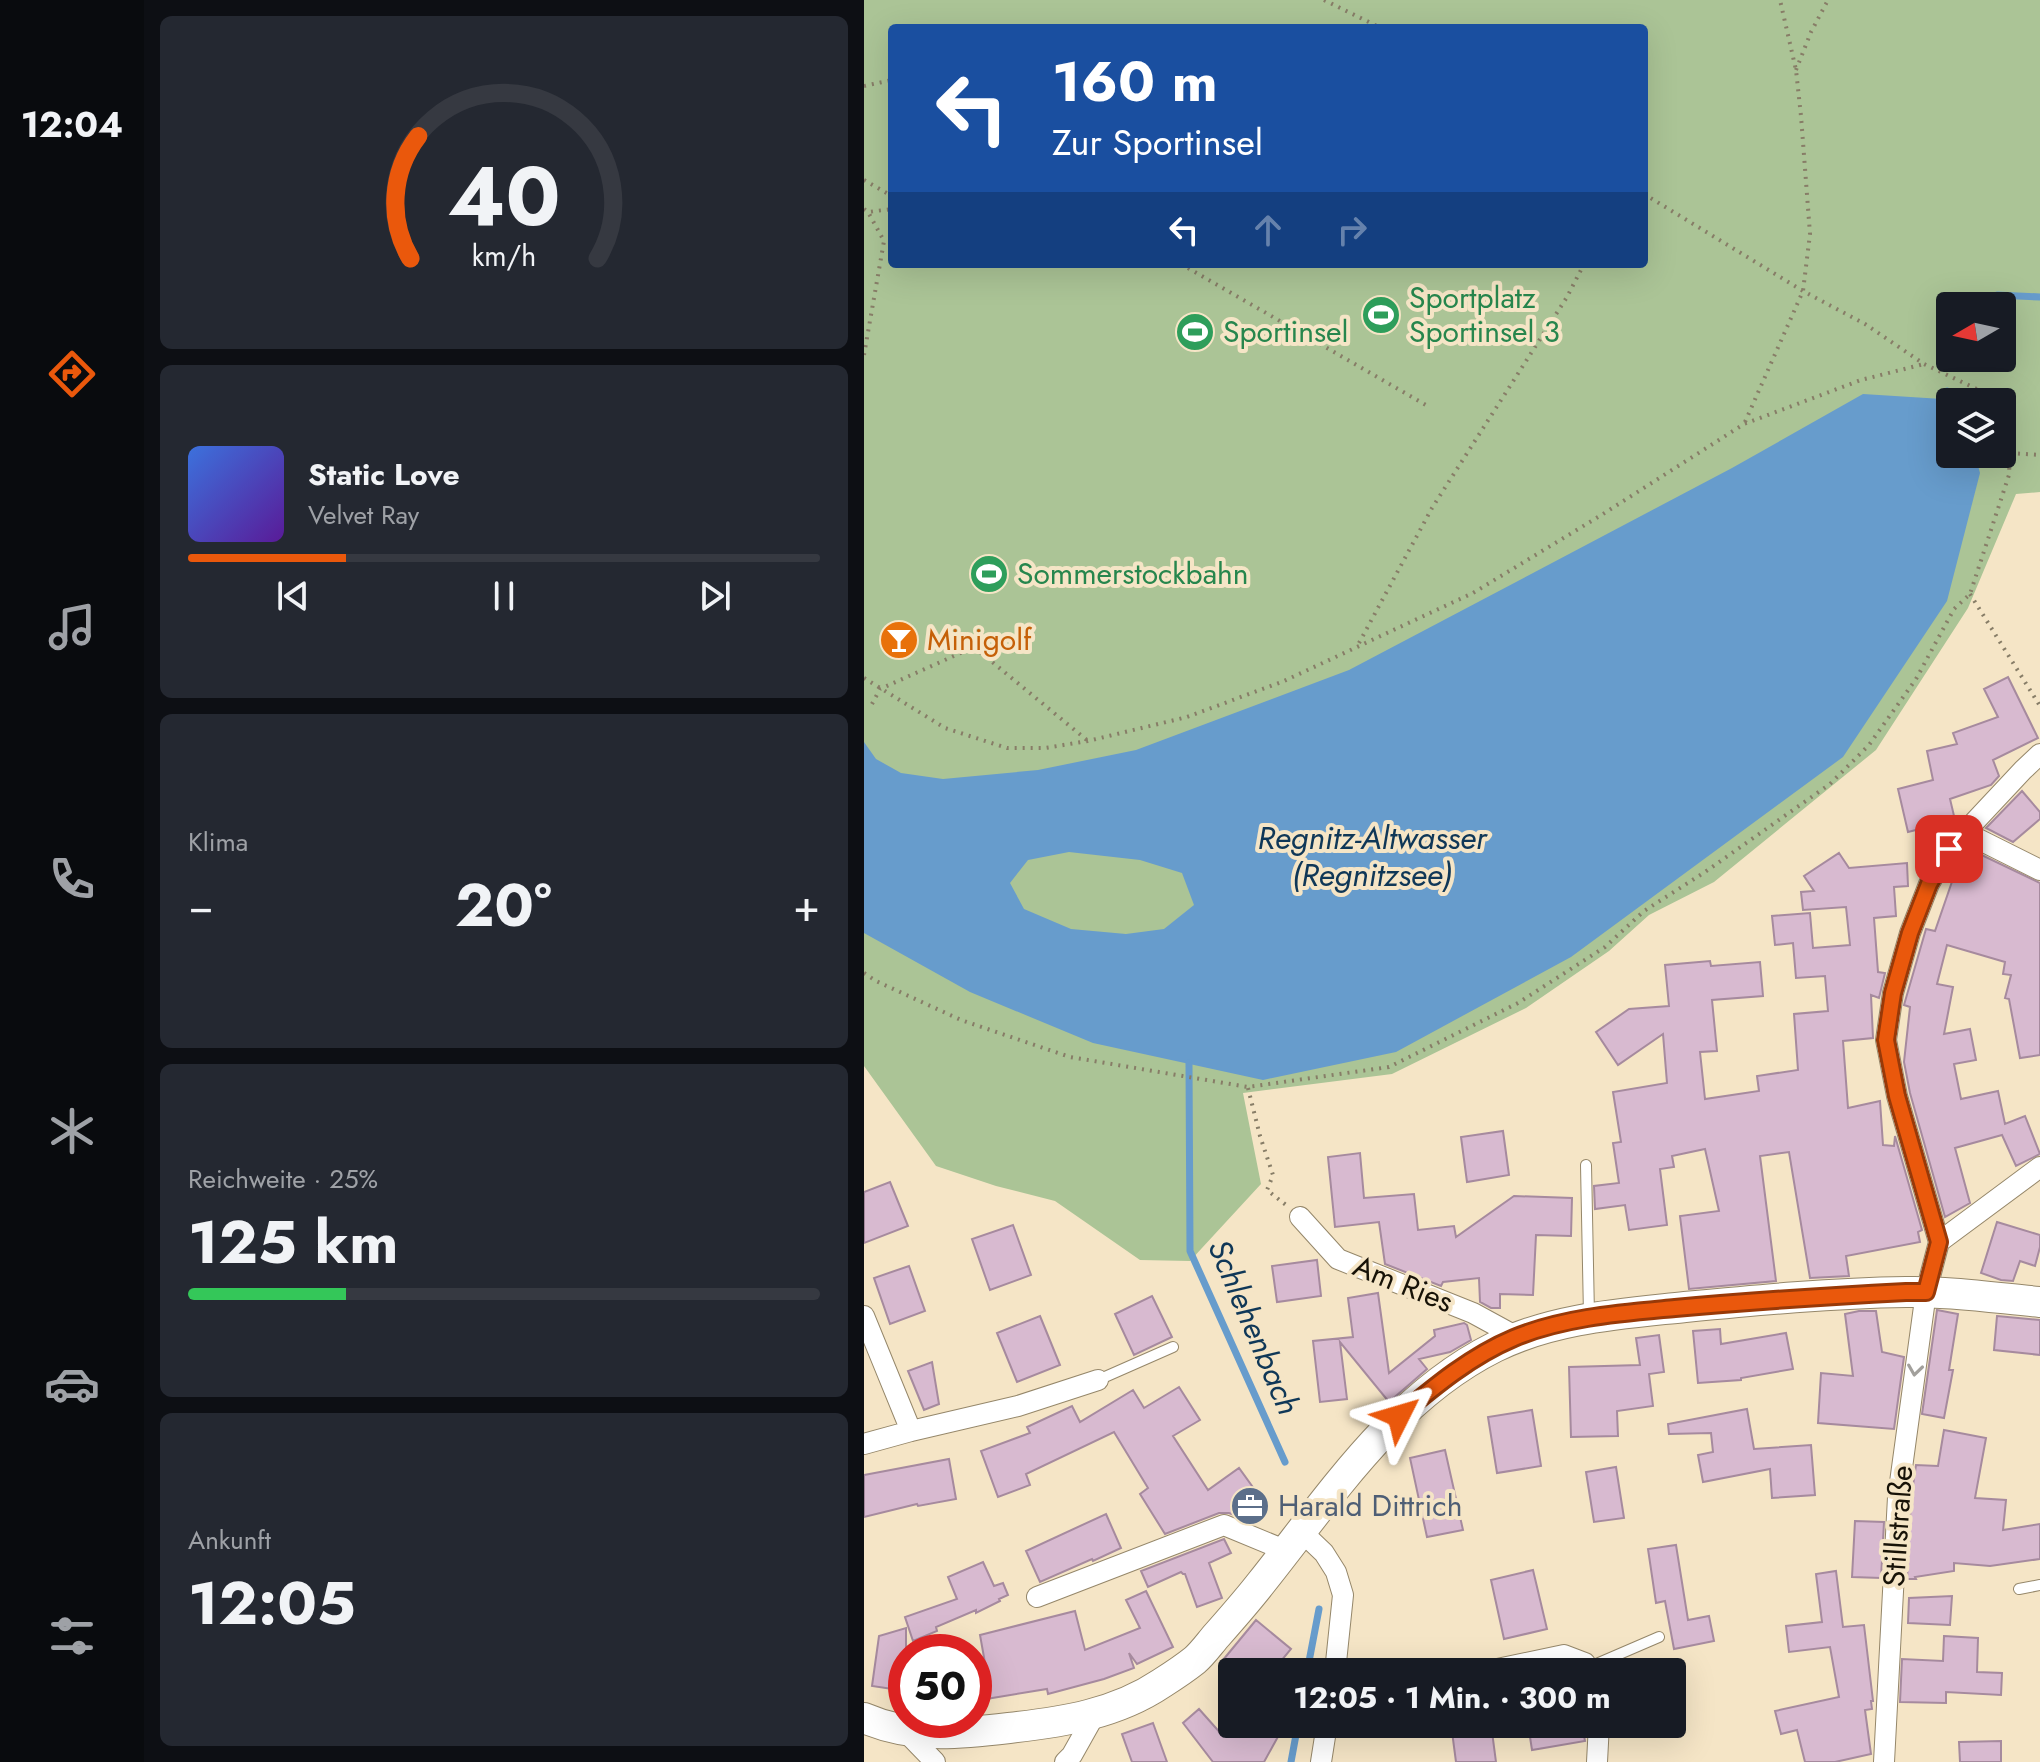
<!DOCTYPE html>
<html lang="de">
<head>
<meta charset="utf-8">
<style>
  :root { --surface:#171b24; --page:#242831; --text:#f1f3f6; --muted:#9ea1a6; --line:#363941; --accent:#ea580c }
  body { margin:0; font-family:Jost,sans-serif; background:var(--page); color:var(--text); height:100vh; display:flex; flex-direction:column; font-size:30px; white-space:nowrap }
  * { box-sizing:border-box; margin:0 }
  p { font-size:26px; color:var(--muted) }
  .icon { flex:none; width:44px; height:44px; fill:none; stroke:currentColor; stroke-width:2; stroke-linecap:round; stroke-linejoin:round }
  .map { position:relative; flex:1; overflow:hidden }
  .panel { display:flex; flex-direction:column; gap:16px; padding:16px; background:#0d0f14; width:720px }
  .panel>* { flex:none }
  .banner { position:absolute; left:24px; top:24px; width:760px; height:244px; border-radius:8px; box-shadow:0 8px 32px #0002; background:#1a4fa0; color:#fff; overflow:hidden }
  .needle { width:52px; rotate:261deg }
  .controls { position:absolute; left:1072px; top:292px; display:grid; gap:16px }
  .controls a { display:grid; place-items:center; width:80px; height:80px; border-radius:8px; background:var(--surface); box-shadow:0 8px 32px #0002; font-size:40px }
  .speed { position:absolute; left:24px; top:1634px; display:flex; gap:16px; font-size:40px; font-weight:700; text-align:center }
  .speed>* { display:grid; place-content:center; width:104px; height:104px; border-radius:50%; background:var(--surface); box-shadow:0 8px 32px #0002; line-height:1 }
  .speed .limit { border:12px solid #d22; background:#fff; color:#111 }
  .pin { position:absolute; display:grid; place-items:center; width:68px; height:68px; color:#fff; margin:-34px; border-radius:16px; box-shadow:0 4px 12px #0006 }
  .me { position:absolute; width:88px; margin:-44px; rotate:50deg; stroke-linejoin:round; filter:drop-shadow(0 0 6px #0008) }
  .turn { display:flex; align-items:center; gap:28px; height:168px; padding:0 32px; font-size:36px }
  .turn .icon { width:104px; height:104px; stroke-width:2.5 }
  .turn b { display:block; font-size:56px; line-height:68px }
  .lanes { display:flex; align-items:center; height:76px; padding:0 32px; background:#0003; justify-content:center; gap:40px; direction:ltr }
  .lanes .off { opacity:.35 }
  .big { font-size:60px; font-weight:700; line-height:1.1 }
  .panel .tile { flex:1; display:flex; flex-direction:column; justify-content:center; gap:12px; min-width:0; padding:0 28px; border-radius:12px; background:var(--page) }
  .panel .dial { align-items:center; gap:0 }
  .dial svg { height:208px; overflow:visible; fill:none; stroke:var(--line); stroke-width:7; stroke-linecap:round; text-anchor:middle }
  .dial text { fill:var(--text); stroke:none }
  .song { display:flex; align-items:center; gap:24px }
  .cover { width:96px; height:96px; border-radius:12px; background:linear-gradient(135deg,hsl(220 70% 55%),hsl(270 70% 35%)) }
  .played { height:8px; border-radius:4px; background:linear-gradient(90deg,var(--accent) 25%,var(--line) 25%) }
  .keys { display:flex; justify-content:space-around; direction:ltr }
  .heat { display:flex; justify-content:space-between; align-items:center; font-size:44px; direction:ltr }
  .charge { height:12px; border-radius:6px; background:linear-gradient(90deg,#34c759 25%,var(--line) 0) }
  .trip { position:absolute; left:354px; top:1658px; width:468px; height:80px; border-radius:8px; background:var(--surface); box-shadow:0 8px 32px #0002; font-weight:700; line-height:80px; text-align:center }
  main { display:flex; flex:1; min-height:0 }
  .menu { display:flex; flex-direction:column; width:144px; justify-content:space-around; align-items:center; background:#090b0e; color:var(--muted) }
  .menu .icon { width:56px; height:56px }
  .menu .active { color:var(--accent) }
  .menu b { font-size:36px; color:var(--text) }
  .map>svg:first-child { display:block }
  .green { fill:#abc496; fill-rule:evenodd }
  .water { fill:#679ccc; fill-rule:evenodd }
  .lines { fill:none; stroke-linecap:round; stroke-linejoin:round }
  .stream { stroke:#679ccc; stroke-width:7 }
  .building { fill:#d8bad0; stroke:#a68a9e; stroke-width:2 }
  .lane-casing { stroke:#95876a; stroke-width:12 }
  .street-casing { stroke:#95876a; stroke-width:22 }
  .secondary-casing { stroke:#95876a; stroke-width:32 }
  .path { stroke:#877d67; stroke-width:4; stroke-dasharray:2 6; stroke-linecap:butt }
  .lane { stroke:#fff; stroke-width:10 }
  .street { stroke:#fff; stroke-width:20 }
  .secondary { stroke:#fff; stroke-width:30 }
  .oneway { stroke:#a2a09c }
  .route-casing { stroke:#983908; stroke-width:20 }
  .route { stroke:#ea580c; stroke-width:14 }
  .labels { text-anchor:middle; stroke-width:8; stroke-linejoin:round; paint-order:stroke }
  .leisure-label { font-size:30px; fill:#27864d; stroke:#f5e5c6; text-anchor:start }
  .food-label { font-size:30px; fill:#c56008; stroke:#f5e5c6; text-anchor:start }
  .street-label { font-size:30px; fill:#171207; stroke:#f5e5c6 }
  .service-label { font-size:30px; fill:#4e5e75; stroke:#f5e5c6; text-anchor:start }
  .water-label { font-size:32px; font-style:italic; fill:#0f3757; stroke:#f5e5c6 }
</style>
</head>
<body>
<main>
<nav class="menu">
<b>12:04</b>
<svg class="icon active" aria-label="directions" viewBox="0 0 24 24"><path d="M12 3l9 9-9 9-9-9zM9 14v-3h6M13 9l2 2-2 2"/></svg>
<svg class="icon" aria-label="music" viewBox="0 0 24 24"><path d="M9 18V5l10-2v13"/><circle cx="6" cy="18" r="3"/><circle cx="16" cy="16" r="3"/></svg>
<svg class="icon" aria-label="phone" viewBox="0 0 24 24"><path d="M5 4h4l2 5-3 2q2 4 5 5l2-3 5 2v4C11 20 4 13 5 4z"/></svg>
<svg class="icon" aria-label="climate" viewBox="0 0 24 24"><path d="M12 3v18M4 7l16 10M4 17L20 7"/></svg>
<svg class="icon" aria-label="car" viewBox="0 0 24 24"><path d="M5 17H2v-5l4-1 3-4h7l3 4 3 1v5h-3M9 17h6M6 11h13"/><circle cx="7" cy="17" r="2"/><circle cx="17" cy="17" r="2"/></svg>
<svg class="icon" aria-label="filters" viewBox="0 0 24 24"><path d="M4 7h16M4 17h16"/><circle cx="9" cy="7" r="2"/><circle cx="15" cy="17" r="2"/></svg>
</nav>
<section class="panel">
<div class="tile dial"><svg viewBox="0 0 100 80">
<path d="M14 69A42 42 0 1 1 86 69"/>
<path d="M14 69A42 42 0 0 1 17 22" stroke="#ea580c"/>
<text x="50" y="56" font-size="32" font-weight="700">40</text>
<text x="50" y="72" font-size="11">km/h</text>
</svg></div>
<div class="tile">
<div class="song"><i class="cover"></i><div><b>Static Love</b><p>Velvet Ray</p></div></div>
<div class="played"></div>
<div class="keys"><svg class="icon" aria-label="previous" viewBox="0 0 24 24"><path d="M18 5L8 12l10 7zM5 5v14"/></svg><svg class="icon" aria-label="pause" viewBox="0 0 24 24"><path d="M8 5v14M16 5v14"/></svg><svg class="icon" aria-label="next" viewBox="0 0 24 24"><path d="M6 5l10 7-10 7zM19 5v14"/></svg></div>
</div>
<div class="tile"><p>Klima</p>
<div class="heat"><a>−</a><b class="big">20°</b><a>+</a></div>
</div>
<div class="tile"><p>Reichweite · 25%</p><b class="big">125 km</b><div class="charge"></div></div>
<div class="tile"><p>Ankunft</p><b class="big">12:05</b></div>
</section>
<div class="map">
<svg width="1176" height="1762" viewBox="0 0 1176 1762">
  <rect width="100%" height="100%" fill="#f5e5c6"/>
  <path class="green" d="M0,0H1176V492L1152,494L1104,608L1012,750L850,882L785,915L745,951L662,1008L528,1074L379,1093L397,1184L326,1261L276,1260L191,1201L132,1186L72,1166L0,1066ZM28,28H780V264H28ZM1086,306H1138V358H1086ZM1086,402H1138V454H1086Z"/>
  <path class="water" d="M999,394L1094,400L1095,402H1086V454H1111L1116,473L1083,601L979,757L707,957L532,1052L399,1080L229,1043L106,992L0,933V742L12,759L37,773L79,779L174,770L272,750L485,670L868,468ZM205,852L276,860L318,873L330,905L300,929L262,934L207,929L160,909L146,883L164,860Z"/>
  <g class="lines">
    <path class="stream" d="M1113,306L1133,295L1176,297
      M1087,367L1089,358
      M1081,399L1083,391
      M325,1063L326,1251L421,1462
      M443,1672L455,1609
      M427,1762L434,1724"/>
  </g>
  <path class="building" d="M1144,677L1174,738L1129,760L1135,776L1127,785L1086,799L1091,820L1044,832L1034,789L1069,780L1063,751L1093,744L1089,733L1134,717L1120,689Z
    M1158,791L1176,812V819L1149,842L1122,828Z
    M1103,848L1176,883V1055L1156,1058L1145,999L1141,998L1147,975L1139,974L1141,962L1083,945L1073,984L1089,987L1080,1034L1106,1029L1112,1060L1090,1064L1097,1099L1134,1091L1141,1124L1161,1116L1176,1154L1152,1166L1138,1135L1091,1148L1106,1203L1081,1217L1046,1093L1040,1062L1046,1007L1040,1005L1062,929L1071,931L1092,870L1090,869L1092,863Z
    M975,853L985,868L1043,863L1044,886L1030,887L1032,916L1010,918L1014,972L1021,973L1015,998L1007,995L1009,1038L979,1041L984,1108L1016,1101L1019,1145L1030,1146L1031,1136L1058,1230L1054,1232L1056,1242L982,1256L985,1276L946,1278L925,1152L896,1156L912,1281L825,1289L816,1216L855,1211L841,1149L808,1156L810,1167L796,1169L803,1225L765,1230L761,1205L731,1209L730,1186L755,1183L749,1143L757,1142L749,1092L803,1083L799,1034L754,1065L732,1032L765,1009L805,1006L801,965L846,961L847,966L896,962L899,996L848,1000L853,1051L836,1052L841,1099L895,1091L893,1076L934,1070L930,1014L964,1011L961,976L932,978L929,943L911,945L908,916L946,913L949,948L986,945L982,907L939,910L937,892L950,891L940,876Z
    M639,1131L645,1175L603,1182L597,1137Z
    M496,1153L500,1198L550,1194L554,1230L590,1226L592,1237L650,1196L708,1198L707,1236L672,1235L669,1295L636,1294V1308H627L616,1302L615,1278L579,1282L577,1286L521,1264L515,1222L471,1227L464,1157Z
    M26,1182L44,1226L0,1243V1192Z
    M1133,1222L1176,1235V1247L1171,1266L1156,1261L1149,1281L1137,1280L1117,1273Z
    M149,1225L167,1275L126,1290L108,1239Z
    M453,1260L457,1296L413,1302L408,1266Z
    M45,1266L61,1311L26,1324L10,1278Z
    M514,1293L525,1373L571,1336L570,1330L600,1323L603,1325L607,1340L586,1352L555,1359L563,1369L525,1402L476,1342L483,1399L456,1402L449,1341L489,1337L484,1298Z
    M288,1296L308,1337L270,1355L251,1314Z
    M1073,1310L1094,1314L1085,1370H1089L1080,1418L1058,1414Z
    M995,1311H1012L1018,1352L1040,1357L1030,1429L954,1423L957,1373L989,1376L981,1314Z
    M176,1316L196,1365L153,1382L133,1333Z
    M1133,1316L1176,1320V1355L1130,1350Z
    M856,1329L857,1344L922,1333L929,1369L877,1378V1380L834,1383L829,1331Z
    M795,1335L800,1372L785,1374L789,1406L753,1411L754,1436L707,1437L705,1367L776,1365L772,1338Z
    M68,1362L75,1404L60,1410L44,1371Z
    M315,1387L336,1420L309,1436L344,1490L375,1468L401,1504L380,1519L365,1513H355L301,1534L276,1494L284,1488L250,1432L162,1474L166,1485L134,1497L117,1451L166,1433L163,1427L208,1406L216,1422L269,1390L280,1408Z
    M883,1409L890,1449L947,1445L951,1495L908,1498L906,1469L839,1482L834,1455L849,1452L847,1433L805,1434L804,1424Z
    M668,1410L677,1466L633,1473L624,1417Z
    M1080,1430L1122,1438L1111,1498L1142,1500L1139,1530L1176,1524V1559L1126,1566L1090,1563V1571L1051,1577L1052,1579H1043L1047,1498L1052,1465L1074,1466Z
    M581,1450L599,1530L563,1537L546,1458Z
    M85,1459L92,1499L54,1506L53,1504L0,1517V1475Z
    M752,1467L760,1518L730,1522L722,1472Z
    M242,1514L257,1548L229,1561L228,1559L176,1582L162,1551Z
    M991,1521L1020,1522L1017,1578L988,1577Z
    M360,1539L367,1553L345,1563L358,1598L333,1607L321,1574H319L317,1572L284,1587L277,1571Z
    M812,1545L824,1620L845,1616L850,1641L810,1649L801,1601L792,1603L784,1549Z
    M119,1562L130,1586L139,1583L144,1595L135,1599L136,1601L112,1613V1610L72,1627L73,1631L49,1641L41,1617L93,1599L84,1577Z
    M669,1570L683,1629L640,1639L627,1580Z
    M972,1571L979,1627L1000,1625L1009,1701H1007L1008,1709L1001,1710L1007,1754L971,1762H941L933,1730L917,1734L911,1711L975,1697L966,1647L925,1652L922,1626L958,1622L952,1574Z
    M282,1591L309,1647L273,1664L265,1653L270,1668L240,1679L184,1694L183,1689L110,1701V1672L123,1674L116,1635L211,1611L221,1650L276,1628L262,1600Z
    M1088,1596L1086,1625L1044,1623L1045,1598Z
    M392,1620L427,1649L408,1672H372L359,1660Z
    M42,1628V1691L8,1686L15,1636Z
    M1080,1636L1114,1638L1113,1672L1138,1673L1137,1695L1082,1692V1703L1036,1702L1038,1659L1079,1661Z
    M335,1709L359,1736L366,1724H421L400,1762H349L319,1723Z
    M289,1723L303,1762H268L258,1734Z
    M587,1724H627L632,1762H592Z
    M664,1724H718L721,1741L668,1750Z
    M1137,1741V1762H1096L1095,1742Z"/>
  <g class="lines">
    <g class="lane-casing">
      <path id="lane" d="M722,1165L725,1315
        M234,1380L309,1347
        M1155,1589L1176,1585
        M723,1668L795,1637"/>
    </g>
    <g class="street-casing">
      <path id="street" d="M1100,832L1176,870
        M436,1217L474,1259L609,1313L653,1337
        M1075,1242L1176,1167
        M0,1316L47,1431
        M0,1444L47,1431L154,1406L234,1380
        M438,1532L460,1553L472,1572L479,1595L471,1672
        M173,1597L360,1525L423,1551
        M619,1672L700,1655L721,1663L724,1672
        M42,1732L71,1762
        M201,1762L208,1755L231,1714
        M457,1762L463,1724
        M733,1762L735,1724
        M1020,1762L1034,1497L1062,1292L1075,1242L1033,1096L1022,1040L1029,993L1046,933L1065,884L1085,849L1159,770L1176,754"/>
    </g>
    <g class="secondary-casing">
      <path id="secondary" d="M0,1718C48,1739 94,1734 145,1728C199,1722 252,1714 298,1683C309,1676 321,1668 331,1660C339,1653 346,1643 353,1635C368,1618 383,1601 397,1583C465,1498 530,1397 631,1347C690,1318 756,1314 821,1307C894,1300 968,1293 1042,1292C1086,1291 1132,1298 1176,1302"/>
    </g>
    <path class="path" d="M460,0L517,28
      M932,70L947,32L964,0
      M0,86L28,80
      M0,180L28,196
      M780,194L939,291L1001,324L1060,364L1119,392L1126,402
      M0,209L4,212L28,209
      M317,264L562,405
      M0,355L20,241L4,212
      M881,422L939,291L946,234L937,116L932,70L916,0
      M1146,453L1176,455
      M1106,594L1176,706
      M495,643L568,508L703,297L720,264
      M0,678L81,728L143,748H181L224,741L323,717L420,681L609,593L739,514L880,424L997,380L1060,364
      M8,704L16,689L110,647L224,741
      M0,973L12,981L97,1020L206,1057L384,1087L525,1067L654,1003L741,947L780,911L841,872L966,784L1005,745L1052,679L1090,609L1106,594L1145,475L1146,453L1138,417
      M384,1088L396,1136L409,1175L403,1190L422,1205"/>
    <use href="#lane" class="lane"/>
    <use href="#street" class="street"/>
    <use href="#secondary" class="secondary"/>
  </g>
  <defs><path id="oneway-chevron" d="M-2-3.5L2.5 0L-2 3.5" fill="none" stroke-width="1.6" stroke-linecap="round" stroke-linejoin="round" transform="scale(2)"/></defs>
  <use class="oneway" href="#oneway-chevron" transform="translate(1051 1370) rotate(98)"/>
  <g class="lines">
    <g class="route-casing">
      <path id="route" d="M535,1416C571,1386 607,1356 650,1338C700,1317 758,1313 811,1308C888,1301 965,1296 1042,1292H1062L1075,1242L1033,1096L1022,1040L1029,993L1046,933L1065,884L1085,849"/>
    </g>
    <use href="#route" class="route"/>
  </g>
  <defs>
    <g id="stadium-disc" transform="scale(2)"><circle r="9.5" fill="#2e9e5b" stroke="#f5e5c6"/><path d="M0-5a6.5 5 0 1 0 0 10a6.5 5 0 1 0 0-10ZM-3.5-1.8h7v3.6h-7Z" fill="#fff"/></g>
    <g id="bar-disc" transform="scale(2)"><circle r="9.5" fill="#e8710a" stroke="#f5e5c6"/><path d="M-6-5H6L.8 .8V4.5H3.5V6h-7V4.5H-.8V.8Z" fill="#fff"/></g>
    <g id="office-disc" transform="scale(2)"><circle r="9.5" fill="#5c6f8a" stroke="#f5e5c6"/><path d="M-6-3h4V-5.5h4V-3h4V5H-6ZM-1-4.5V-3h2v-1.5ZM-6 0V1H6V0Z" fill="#fff"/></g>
  </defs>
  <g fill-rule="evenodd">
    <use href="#stadium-disc" x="517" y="315"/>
    <use href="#stadium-disc" x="331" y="332"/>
    <use href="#stadium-disc" x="125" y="574"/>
    <use href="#bar-disc" x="35" y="640"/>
    <use href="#office-disc" x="386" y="1506"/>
  </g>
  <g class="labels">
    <g class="leisure-label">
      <text x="545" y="308">Sportplatz<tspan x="545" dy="34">Sportinsel 3</tspan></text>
      <text x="359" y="342">Sportinsel</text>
      <text x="153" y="584">Sommerstockbahn</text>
    </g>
    <g class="food-label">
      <text x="63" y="650">Minigolf</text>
    </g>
    <g class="street-label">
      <text transform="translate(539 1284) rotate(22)" y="10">Am Ries</text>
      <text transform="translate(1034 1526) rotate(-86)" y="10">Stillstraße</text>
    </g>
    <g class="service-label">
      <text x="414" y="1516">Harald Dittrich</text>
    </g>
    <g class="water-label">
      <text x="508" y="849">Regnitz-Altwasser<tspan x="508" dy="37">(Regnitzsee)</tspan></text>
      <text transform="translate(390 1327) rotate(67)" y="11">Schlehenbach</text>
    </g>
  </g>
</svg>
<div class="controls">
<a><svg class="needle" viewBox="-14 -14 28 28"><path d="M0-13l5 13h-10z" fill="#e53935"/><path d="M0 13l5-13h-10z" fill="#9ea1a6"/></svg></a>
<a><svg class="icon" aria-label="layers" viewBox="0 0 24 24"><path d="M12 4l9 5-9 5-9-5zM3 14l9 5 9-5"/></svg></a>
</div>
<div class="speed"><div class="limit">50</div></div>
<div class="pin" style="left:1085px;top:849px;background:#d93025"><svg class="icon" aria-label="arrive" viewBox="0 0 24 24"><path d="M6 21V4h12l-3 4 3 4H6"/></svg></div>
<svg class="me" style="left:535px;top:1416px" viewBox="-20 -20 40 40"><path d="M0-17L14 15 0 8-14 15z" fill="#ea580c" stroke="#fff" stroke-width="4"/></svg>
<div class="trip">12:05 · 1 Min. · 300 m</div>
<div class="banner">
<div class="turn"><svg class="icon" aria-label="left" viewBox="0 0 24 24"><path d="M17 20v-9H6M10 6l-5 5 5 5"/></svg><div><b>160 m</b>Zur Sportinsel</div></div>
<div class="lanes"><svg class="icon" aria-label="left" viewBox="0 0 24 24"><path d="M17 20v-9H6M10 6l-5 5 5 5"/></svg><svg class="icon off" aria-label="ahead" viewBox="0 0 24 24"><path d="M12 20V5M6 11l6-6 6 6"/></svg><svg class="icon off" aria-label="right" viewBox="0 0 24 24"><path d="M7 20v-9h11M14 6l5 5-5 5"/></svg></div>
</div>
</div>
</main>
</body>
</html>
